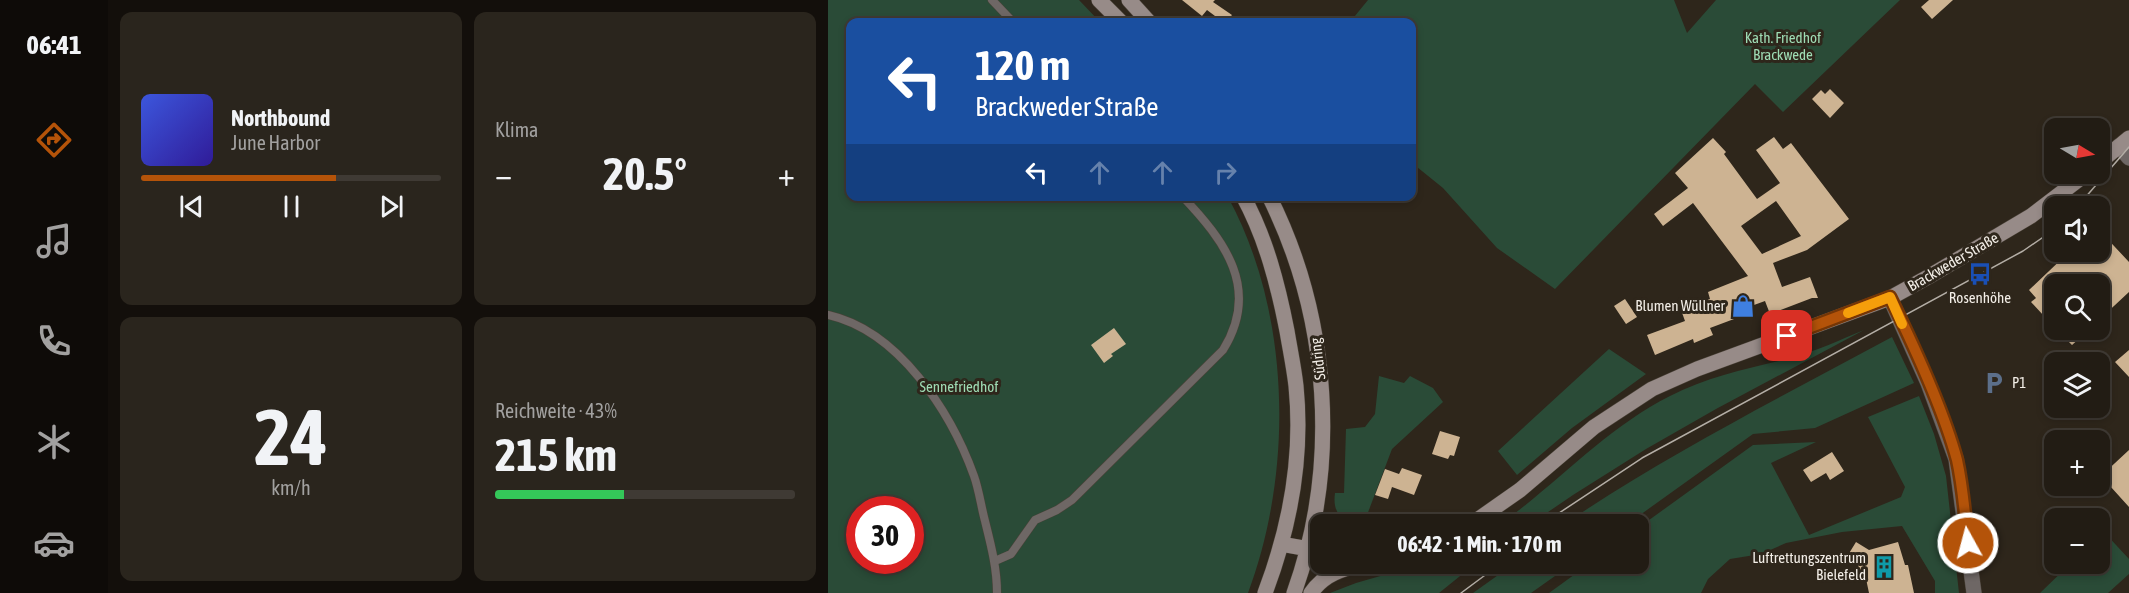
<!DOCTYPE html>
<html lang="de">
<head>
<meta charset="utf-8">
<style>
  :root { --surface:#221c14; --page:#2a251d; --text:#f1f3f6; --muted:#a2a1a0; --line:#3f3a34; --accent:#b45309 }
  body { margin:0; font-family:"Asap Condensed",sans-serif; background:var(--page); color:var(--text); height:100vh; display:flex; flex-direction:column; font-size:22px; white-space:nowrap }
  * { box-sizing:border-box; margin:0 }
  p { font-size:20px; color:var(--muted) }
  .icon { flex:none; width:33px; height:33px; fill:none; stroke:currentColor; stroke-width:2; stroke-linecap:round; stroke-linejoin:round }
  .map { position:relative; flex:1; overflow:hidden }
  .sheet { display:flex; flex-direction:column; gap:12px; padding:12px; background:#130f0b; width:720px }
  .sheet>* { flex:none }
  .guide { position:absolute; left:18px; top:18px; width:570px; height:183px; border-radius:12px; box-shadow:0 3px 9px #0003,0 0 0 2px var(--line); background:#1a4fa0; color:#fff; overflow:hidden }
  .needle { width:39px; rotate:100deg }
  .controls { position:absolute; left:1216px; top:118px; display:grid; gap:12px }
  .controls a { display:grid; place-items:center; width:66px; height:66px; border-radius:12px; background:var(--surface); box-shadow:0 3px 9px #0003,0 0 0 2px var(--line); font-size:30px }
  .speed { position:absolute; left:18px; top:496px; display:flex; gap:12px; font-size:30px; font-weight:700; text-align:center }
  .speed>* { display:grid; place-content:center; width:78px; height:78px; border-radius:50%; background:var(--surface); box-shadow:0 3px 9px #0003,0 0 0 2px var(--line); line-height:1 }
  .speed .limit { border:9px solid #d22; background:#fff; color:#111 }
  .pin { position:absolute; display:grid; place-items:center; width:51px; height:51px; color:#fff; margin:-26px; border-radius:12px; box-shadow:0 3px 9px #0006 }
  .me { position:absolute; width:66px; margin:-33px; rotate:353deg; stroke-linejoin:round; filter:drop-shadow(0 0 4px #0008) }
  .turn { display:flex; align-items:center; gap:21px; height:126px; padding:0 30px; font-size:27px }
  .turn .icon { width:78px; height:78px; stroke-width:2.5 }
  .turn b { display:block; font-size:42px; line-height:51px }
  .lanes { display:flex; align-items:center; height:57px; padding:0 30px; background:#0003; justify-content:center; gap:30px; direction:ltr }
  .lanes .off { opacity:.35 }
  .big { font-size:45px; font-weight:700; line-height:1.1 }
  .sheet .card { flex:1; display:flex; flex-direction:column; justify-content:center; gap:9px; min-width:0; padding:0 21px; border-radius:12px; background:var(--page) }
  .sheet .dial { align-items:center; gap:0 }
  .dial b { font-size:78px; line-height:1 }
  .song { display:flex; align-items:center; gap:18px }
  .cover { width:72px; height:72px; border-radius:9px; background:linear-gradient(135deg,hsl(230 70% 55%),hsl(250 70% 35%)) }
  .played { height:6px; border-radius:3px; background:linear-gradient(90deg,var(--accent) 65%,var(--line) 65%) }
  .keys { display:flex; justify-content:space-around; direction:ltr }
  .heat { display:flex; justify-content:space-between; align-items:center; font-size:33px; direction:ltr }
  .charge { height:9px; border-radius:4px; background:linear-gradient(90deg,#34c759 43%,var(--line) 0) }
  .sheet .tiles { flex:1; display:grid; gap:12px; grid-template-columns:repeat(2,1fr) }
  .trip { position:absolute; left:482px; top:514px; width:339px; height:60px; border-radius:12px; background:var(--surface); box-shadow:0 3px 9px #0003,0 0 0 2px var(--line); font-weight:700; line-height:60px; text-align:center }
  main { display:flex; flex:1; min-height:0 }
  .dock { display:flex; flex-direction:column; width:108px; justify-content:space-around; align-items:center; background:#0e0b08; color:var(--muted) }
  .dock .icon { width:42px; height:42px }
  .dock .on { color:var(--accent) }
  .dock b { font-size:27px; color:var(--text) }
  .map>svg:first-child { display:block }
  .green { fill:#2a4b37; fill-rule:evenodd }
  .building { fill:#cdb392; fill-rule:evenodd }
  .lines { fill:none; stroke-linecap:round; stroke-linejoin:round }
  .lane-casing { stroke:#4a4238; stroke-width:9 }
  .street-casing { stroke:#4a4238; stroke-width:16 }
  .secondary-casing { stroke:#4a4238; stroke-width:16 }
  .lane { stroke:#6e6765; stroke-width:8 }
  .street { stroke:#6e6765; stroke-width:15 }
  .secondary { stroke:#978b88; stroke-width:15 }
  .tram { stroke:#b4aea6; stroke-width:1.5 }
  .route-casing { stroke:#753606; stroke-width:15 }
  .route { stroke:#b45309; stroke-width:10 }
  .slow { stroke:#f59e0b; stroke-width:10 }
  .labels { text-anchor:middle; stroke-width:6; stroke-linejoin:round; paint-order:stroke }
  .park-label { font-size:15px; fill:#9edcb4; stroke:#2e261b }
  .street-label { font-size:15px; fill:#f3eee7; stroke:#2e261b }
  .poi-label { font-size:15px; fill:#f3eee7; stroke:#2e261b; text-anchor:end }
</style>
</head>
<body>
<main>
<nav class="dock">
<b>06:41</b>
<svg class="icon on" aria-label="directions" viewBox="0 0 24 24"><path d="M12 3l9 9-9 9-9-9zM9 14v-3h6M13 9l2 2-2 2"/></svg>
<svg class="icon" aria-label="music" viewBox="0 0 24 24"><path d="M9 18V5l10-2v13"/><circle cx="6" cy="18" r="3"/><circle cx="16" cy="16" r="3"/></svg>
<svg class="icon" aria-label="phone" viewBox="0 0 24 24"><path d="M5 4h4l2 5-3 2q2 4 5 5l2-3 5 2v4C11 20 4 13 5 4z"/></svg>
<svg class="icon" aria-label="climate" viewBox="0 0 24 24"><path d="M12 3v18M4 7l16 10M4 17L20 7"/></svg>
<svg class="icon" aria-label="car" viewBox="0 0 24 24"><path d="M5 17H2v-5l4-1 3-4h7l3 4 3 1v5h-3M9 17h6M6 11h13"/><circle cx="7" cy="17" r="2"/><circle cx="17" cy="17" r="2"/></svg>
</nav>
<section class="sheet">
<div class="tiles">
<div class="card">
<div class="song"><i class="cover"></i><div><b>Northbound</b><p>June Harbor</p></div></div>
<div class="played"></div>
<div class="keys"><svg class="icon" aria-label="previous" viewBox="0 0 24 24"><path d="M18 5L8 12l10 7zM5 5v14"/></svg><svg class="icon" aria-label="pause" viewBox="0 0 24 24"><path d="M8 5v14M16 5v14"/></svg><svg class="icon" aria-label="next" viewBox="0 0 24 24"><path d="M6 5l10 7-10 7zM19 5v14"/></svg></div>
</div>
<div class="card"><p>Klima</p>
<div class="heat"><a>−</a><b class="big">20.5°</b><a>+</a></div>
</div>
<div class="card dial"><b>24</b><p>km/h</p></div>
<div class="card"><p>Reichweite · 43%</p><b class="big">215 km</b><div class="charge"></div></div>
</div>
</section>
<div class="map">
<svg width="1301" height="593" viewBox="0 0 1301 593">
  <rect width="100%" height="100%" fill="#2e261b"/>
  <path class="green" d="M0,0H251L272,22H22V196L400,197C463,313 466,470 420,593H0ZM32,510H82V561H32Z
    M540,0H846L859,33L888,0H1072L955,112L927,84L727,289L669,248L615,188L584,163V22H522Z
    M1036,330L888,409L818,449L745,495L701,525H671C729,484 778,428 842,396C880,376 922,368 963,358C988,351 1012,340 1036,330Z
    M1064,337L1086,383L987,428L925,434L798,525H735C840,454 953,397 1064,337Z
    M781,349L818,374L744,428L689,475L670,451Z
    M551,376L576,383L582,376L605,388L615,402L564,449L536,523C515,520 504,516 507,493H516L518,429L537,427L547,414Z
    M1091,396L1106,434L1118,476L1131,593H1107V581L1074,526L1014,532L958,543L933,554L902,559L880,579L873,593H721L761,564H810V528L925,445L988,442L943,463L981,535L1073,497L1077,487L1040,417Z
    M1276,532L1301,559V574L1280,593H1212L1242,564H1272V536Z
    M594,564H647L611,593H502L528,583Z
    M680,564H744L703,593H645L680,568L678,566Z"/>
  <path class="building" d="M354,0H387L385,2L404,15L398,22H395L379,10L374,16Z
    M1101,0H1125L1104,19L1093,7Z
    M1002,89L1016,103L1002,118L984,99L993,90L997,94Z
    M946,137L955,149L963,143L1021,219L979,250L945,263L954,287L982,277L990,298H984L942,314L937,301L915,309L916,311L905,316L906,319L882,328L885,335L866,343L865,339L827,355L819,335L857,321L853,310L882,299L880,292L920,276L865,203L835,226L826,214L860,188L847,173L885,138L898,152L896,154L929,199L952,183L928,150ZM948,201L973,236L934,254L913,226Z
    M1272,231L1301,262V292L1272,319V285H1227V328L1203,302L1208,298L1201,290L1241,252H1272Z
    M797,299L809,317L798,324L786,306Z
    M286,328L298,344L283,354L285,356L276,363L263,345Z
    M1229,330H1261L1244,345Z
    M1301,350V377L1287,362Z
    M612,431L632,437L626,456L622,455L620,459L604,454Z
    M1301,450V507L1273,476Z
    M1004,452L1016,471L1002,480L998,473L983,482L975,470Z
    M574,468L594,475L586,495L564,487L560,499L547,495L557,469L571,474Z
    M1028,542L1041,550L1070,542L1077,565H1080L1086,593H1041L1037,574L1032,575L1029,561L1020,555Z"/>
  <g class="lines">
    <g class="lane-casing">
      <path id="lane" d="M164,0L185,22
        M0,315C71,331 123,412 146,476C151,490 153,506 157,521C163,545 169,568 169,593
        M167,561L183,554L207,520L229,510L244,500L395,350C433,289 397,241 354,196"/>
    </g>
    <g class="street-casing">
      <path id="street" d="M1291,146L1301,158
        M1062,298L1100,383L1128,459L1146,593"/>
    </g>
    <g class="secondary-casing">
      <path id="secondary" d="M271,0L293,22
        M301,0L321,22
        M1272,162L1301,138
        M415,196C438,238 450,285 459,331C462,349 466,368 468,386C475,456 462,527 437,593
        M441,196C502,318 512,465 466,593
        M642,525L692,490L766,427L824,389L869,369L1062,298L1100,277L1203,216L1258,174
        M453,544L492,551
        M483,593C496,574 514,569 536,564"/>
    </g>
    <use href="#lane" class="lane"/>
    <use href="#street" class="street"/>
    <use href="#secondary" class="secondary"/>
    <path class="tram" d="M1249,207L1301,147
      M713,525L814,458L1195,251L1227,229
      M633,593L672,564"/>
  </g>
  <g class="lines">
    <g class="route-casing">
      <path id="route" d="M959,336L1062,297C1086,346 1115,408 1129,460C1135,487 1137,515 1140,543"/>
    </g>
    <use href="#route" class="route"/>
    <path class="slow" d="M1020,313L1062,297L1074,324"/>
  </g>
  <defs>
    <g id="bus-bare" transform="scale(1.8)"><path d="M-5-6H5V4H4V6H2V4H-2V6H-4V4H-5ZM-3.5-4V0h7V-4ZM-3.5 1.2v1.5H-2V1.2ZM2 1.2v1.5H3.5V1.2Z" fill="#1a4fb4" stroke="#2e261b" stroke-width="2.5" paint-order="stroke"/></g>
    <g id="shop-bare" transform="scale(1.8)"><path d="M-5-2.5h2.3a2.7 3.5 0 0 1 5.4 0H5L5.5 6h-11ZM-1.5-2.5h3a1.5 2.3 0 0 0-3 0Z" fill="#3f7fe0" stroke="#2e261b" stroke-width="2.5" paint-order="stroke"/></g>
    <g id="parking-bare" transform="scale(1.8)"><path d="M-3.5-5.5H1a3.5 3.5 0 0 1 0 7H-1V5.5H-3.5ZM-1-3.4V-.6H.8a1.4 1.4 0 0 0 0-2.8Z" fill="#5c6f8a" stroke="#2e261b" stroke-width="2.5" paint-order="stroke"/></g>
    <g id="building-bare" transform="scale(1.8)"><path d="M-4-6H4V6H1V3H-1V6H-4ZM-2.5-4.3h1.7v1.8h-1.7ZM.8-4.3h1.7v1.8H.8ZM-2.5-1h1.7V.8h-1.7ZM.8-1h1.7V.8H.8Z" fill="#0f9aa8" stroke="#2e261b" stroke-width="2.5" paint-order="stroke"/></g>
  </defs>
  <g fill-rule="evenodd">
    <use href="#bus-bare" x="1152" y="274"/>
    <use href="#shop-bare" x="915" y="306"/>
    <use href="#parking-bare" x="1166" y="383"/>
    <use href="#building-bare" x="1056" y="567"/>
  </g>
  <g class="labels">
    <g class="park-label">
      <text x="955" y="43">Kath. Friedhof<tspan x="955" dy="17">Brackwede</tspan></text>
      <text x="131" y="392">Sennefriedhof</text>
    </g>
    <g class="street-label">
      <text transform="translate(1125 262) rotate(-30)" y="5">Brackweder Straße</text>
      <text transform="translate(490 359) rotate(-97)" y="5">Südring</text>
    </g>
    <g class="poi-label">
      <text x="1152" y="303" text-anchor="middle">Rosenhöhe</text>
      <text x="897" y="311">Blumen Wüllner</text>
      <text x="1184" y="388" text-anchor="start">P1</text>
      <text x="1038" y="563">Luftrettungszentrum<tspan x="1038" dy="17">Bielefeld</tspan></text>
    </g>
  </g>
</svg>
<div class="controls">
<a><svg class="needle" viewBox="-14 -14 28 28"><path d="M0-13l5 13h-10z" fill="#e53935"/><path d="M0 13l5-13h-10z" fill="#a2a1a0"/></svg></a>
<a><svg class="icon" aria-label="sound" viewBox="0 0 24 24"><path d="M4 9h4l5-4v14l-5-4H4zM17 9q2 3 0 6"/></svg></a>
<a><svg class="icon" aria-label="search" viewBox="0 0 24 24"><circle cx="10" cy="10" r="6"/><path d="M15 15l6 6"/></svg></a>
<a><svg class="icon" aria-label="layers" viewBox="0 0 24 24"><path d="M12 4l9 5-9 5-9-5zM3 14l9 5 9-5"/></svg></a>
<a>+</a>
<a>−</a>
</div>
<div class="speed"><div class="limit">30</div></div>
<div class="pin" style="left:959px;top:336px;background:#d93025"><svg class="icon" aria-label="arrive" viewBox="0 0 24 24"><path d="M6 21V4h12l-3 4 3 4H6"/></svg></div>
<svg class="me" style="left:1140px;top:543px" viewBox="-20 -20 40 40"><circle r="17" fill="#b45309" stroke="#fff" stroke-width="3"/><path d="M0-11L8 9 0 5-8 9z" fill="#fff"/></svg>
<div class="trip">06:42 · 1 Min. · 170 m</div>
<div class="guide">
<div class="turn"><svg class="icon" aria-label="left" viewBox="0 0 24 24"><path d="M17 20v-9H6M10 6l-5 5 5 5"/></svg><div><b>120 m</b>Brackweder Straße</div></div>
<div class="lanes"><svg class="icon" aria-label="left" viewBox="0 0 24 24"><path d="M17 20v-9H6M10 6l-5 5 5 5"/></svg><svg class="icon off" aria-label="ahead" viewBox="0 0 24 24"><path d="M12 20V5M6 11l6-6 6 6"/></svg><svg class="icon off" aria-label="ahead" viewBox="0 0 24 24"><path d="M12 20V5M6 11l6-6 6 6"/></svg><svg class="icon off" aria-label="right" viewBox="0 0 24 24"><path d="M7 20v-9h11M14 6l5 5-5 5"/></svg></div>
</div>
</div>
</main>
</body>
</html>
